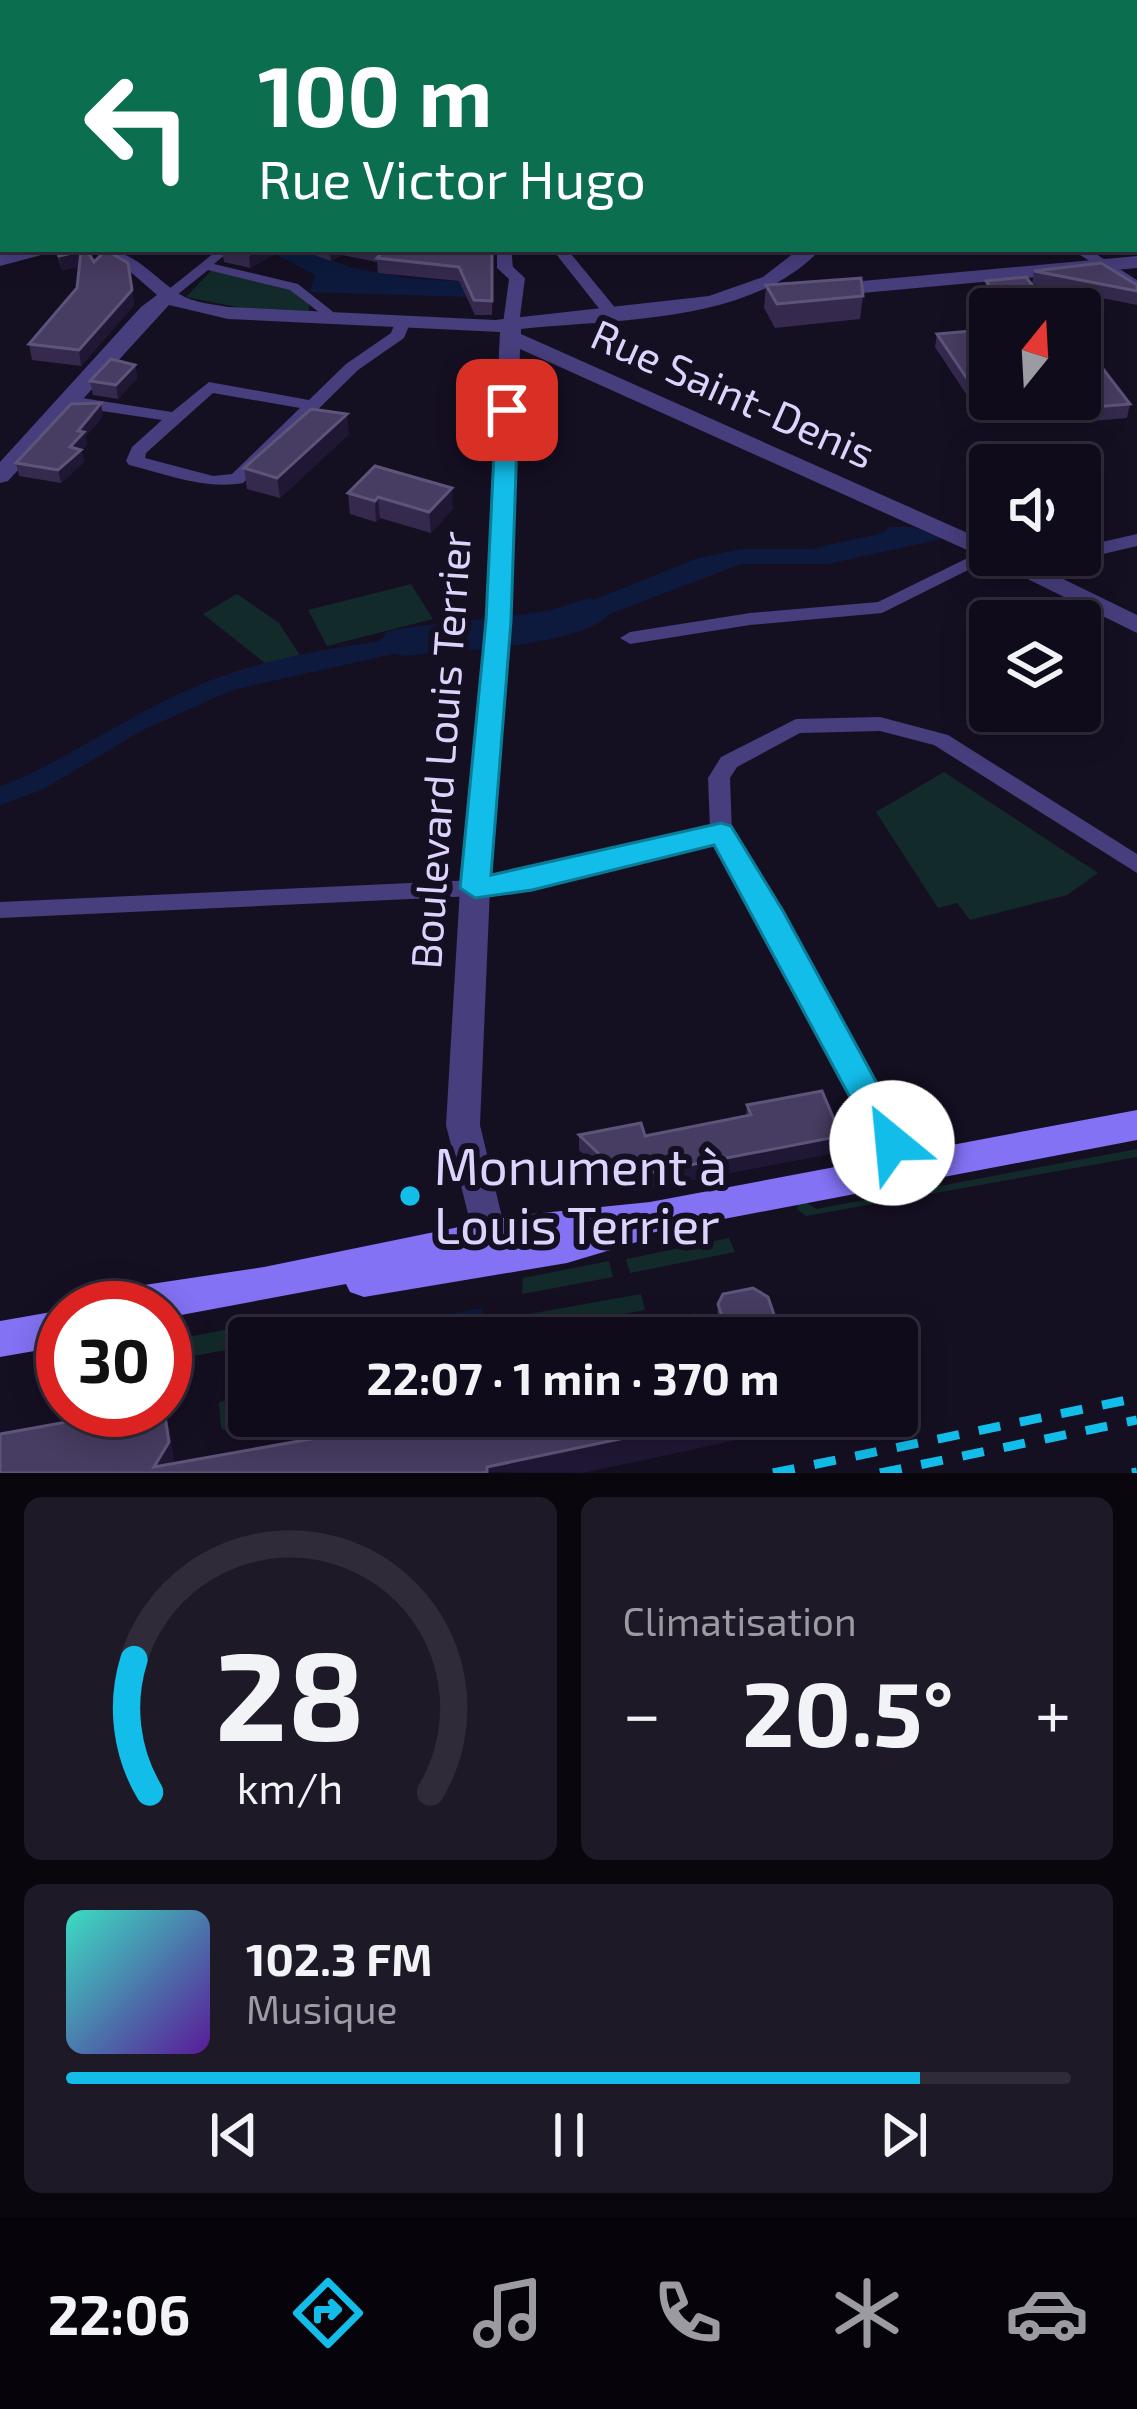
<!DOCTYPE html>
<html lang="fr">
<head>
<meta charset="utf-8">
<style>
  :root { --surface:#100b1a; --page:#1e1927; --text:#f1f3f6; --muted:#9c9ba2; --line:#302b39; --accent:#12bde9 }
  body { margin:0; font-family:"Exo 2",sans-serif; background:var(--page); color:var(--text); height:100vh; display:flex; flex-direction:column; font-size:45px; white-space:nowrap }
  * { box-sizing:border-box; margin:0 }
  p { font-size:39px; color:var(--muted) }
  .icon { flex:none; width:66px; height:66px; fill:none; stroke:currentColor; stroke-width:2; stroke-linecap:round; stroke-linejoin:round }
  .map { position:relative; height:1473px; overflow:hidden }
  .details { display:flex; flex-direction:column; gap:24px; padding:24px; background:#09060e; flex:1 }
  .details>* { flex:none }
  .banner { position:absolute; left:0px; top:0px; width:1137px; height:252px; box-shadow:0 6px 30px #0003,0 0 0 3px var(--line); background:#0b6e4f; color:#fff; overflow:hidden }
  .needle { width:78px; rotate:18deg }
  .fabs { position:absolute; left:969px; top:288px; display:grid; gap:24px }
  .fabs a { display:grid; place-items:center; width:132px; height:132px; border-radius:12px; background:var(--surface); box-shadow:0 6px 30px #0003,0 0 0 3px var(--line); font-size:60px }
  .speed { position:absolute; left:36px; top:1281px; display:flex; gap:24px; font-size:60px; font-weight:700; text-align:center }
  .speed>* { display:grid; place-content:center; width:156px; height:156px; border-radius:50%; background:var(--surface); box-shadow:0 6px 30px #0003,0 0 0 3px var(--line); line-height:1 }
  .speed .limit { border:18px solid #d22; background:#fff; color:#111 }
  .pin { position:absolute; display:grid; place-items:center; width:102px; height:102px; color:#fff; margin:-51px; border-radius:24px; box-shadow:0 6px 18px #0006 }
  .me { position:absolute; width:132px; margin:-66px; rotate:332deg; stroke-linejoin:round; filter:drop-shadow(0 0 9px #0008) }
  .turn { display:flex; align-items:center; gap:42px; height:252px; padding:0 60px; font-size:54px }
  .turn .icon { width:156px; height:156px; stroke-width:2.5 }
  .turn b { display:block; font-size:84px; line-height:102px }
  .big { font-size:90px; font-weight:700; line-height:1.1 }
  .details .widget { flex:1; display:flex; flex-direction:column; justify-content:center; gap:18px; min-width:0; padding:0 42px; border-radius:18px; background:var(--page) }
  .details .dial { align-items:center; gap:0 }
  .dial svg { height:312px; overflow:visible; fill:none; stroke:var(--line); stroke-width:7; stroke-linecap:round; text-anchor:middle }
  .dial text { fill:var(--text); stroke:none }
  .song { display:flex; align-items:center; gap:36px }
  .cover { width:144px; height:144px; border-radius:18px; background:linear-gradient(135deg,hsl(170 70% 55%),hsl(270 70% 35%)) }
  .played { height:12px; border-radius:6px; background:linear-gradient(90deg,var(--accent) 85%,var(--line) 85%) }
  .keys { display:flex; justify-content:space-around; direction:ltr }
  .heat { display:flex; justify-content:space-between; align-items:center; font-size:66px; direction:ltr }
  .details .tiles { flex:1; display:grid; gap:24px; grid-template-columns:1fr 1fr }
  .widget:last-child { grid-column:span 2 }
  .trip { position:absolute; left:228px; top:1317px; width:690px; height:120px; border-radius:12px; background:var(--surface); box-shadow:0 6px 30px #0003,0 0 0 3px var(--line); font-weight:700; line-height:120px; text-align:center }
  .tabs { display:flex; height:192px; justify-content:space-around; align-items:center; background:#06040a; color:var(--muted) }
  .tabs .icon { width:84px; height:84px }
  .tabs .current { color:var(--accent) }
  .tabs b { font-size:54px; color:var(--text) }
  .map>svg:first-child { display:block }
  .green { fill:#132a2b }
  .water { fill:#0d1a3d }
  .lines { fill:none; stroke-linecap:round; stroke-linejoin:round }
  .river { fill:#0d1a3d; fill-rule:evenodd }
  .pedestrian { fill:#473e7d; fill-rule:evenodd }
  .minor { fill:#473e7d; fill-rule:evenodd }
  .tertiary { fill:#473e7d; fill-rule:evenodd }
  .secondary { fill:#8372f4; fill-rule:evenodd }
  .rail { stroke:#12bde9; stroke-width:9; stroke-dasharray:22 20; stroke-linecap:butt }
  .wall { fill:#352a4e }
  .shaded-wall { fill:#201735 }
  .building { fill:#473c61; stroke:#5e5479; stroke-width:3 }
  .route { fill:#12bde9; stroke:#0c7b97; stroke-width:3 }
  .poi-dot { fill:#12bde9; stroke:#150f22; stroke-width:4.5 }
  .labels { text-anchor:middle; stroke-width:12; stroke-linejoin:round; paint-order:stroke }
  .street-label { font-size:42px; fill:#dcd4fc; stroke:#150f22 }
  .near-poi-label { font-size:51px; fill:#dcd4fc; stroke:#150f22; text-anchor:start }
</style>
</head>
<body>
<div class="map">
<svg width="1137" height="1473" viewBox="0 0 1137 1473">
  <rect width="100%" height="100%" fill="#150f22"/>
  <path class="green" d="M212,270L298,292L309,300V311L247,309L186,297Z
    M411,584L433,619L327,646L308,610Z
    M237,594L279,623L301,657L265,663L203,614Z
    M944,772L1098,873L1067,895L970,920L957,903L938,908L876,812Z
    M1137,1149V1157L806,1216L797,1209L798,1203L806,1202L816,1209Z
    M729,1238L735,1252L630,1273L626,1259Z
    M609,1261L613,1277L522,1294L523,1278Z
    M641,1294L645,1310L522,1333L523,1315Z
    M697,1313L705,1338H562Z
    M301,1316L304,1335L249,1338V1346L165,1361V1329L176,1339Z
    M249,1396V1416H328L232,1435L221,1428L219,1402Z"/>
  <path class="water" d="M266,249H304L349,267L408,278L470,282L469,297L310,292L315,275Z
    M889,527H914L942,539L828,564H741L573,628L523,642L526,614L581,605L695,559L741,549H810L883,533Z
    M468,627L466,638L232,690L143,730L42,790L0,805V787C74,757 139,707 214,679C294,649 385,642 468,627Z
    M482,1308L489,1338H400L397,1323Z"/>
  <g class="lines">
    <path class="river" d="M589,598L605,602L611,612C587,647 447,651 403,656L387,652L380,642L387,632L403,628L545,612Z"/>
    <path class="pedestrian" d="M219,249H232L214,264L298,284L342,319L336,323L332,322L290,290L208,270L172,299H164V293Z"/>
    <path class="minor" d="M219,0H234L237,3H222Z
      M331,0H405L401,3H327Z
      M581,0H593L579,3Z
      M755,0H767L769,3H757Z
      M1134,58L1137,59V67L1134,66Z
      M0,171L3,172V180L0,179Z
      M497,249H511L513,267L525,278L519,324L511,329L503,324L509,279L497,268Z
      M552,249H567L617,310V316H605Z
      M1071,249H1088L1137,280V292Z
      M403,316L411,321L404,338L358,370L243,483C205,490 166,474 129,465L126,461L132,447L162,420L69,406L61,401L69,396L172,412L209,382L309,400L346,364L391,333L397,318ZM213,393L300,408L232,474L213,476L145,458L146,453Z
      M1137,534V546L1022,573L1013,567L1015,563L1049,555H1080V547Z
      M990,547V555L996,556L882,613L750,625L630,644L620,638L630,632L750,613L878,602Z
      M880,717L948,735L1137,854V873L934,745L880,731L800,733L737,767L730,778L732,833L833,1006L917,1169L913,1177L904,1180L895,1177L813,1016L715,842L532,887L475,896L0,918V902L475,880L532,871L710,828L708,778L721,757L796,719Z"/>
    <path class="tertiary" d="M857,0H873L874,3H858Z
      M1104,0H1125L1102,3Z
      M26,249H64L0,266V254Z
      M89,249C138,249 144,271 181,295C194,303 213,304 228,307L495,320L709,296L763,277L799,249H821C751,324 617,319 521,329V334L990,543V555H1014L1137,615V633L985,558L520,349L512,613L490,888L480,1125L511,1255L505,1266L493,1270L481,1266L446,1125L460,888L486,613L500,332L228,319L169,305L8,481L0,483V462L141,307L157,295L126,268Z
      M1137,256V268L829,296L819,290L829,284Z"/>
    <path class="secondary" d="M143,0H202L204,3H141Z
      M0,23H3V33H0Z
      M1137,1110V1140L640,1235L637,1242L567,1263L364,1297L350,1292L346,1284L165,1318V1308H91L97,1296L111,1290L264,1267L512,1216L650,1202Z
      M63,1310V1346L0,1357V1321Z"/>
    <path class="rail" d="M773,1473L1137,1398
      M880,1473L1137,1420
      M1132,1473L1137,1472"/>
  </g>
  <path class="wall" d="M0,93H3V166L0,163Z
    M1134,217L1137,219V254L1105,255L1096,249H1134Z
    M55,249H86L94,262L128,263L134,305L81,366L32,360L29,344L77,288L79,267L62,270Z
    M222,249H284L250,268L224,262Z
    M297,249H493L492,315H475L459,281L378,273L377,262L342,255L331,261Z
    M1034,271L1137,285V305L1032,284Z
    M986,281L1050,309H995L984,294Z
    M766,285L863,296L860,319L775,328L764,308Z
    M937,334L990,359V394L968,397L935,347Z
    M1080,349L1130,404L1127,418L1091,421L1073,399H1080Z
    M135,365L137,378L118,399L93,395L90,381Z
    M103,416L85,437L87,445L81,450L84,462L61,483L19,476L16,463Z
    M349,434L280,498L247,489L244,468Z
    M348,493L453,509L431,533L380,518L376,522L350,514Z
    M747,1105L841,1136L839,1152L633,1191L614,1185L579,1150V1135L645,1136L746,1116Z
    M718,1304L782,1338H718L716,1331Z"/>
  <path class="shaded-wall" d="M257,249H284L250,268L249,254Z
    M329,249H341L342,255L331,261Z
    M81,251L84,266L62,270L59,256Z
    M132,290L134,305L81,366L79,350Z
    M135,365L137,378L118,399L116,385Z
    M101,403L103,416L85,437L87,445L81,450L84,462L61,483L58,470L78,431Z
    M347,414L349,434L280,498L277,478Z
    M452,488L453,509L431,533L429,512Z
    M378,497L380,518L376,522L375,501Z
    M841,1136L839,1152L633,1191V1176Z
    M164,1410L170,1431L175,1468L154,1467Z
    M729,1416H813L812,1424L583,1473L487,1472V1467Z"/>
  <path class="building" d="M0,93H3V133L2,121L0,122Z
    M0,134H3V152L0,149Z
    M0,185L3,186V235H0Z
    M57,249H86L94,262L106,250L128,263L132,290L79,350L29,344L77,288L81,251L59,256Z
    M229,249H257L249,254Z
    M385,249H492V301L474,300L459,267L377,258Z
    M1101,263L1137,285V291L1034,271Z
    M1026,277L1050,309H1006L986,281Z
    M861,278L863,296L777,304L766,285Z
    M971,331L990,359V381L970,383L937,334Z
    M1080,349L1089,361H1097L1130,404L1094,407L1080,391Z
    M111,359L135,365L116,385L90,381Z
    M101,403L78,431L84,432L70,447L81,450L58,470L16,463L71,404Z
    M311,409L347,414L277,478L244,468Z
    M375,466L452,488L429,512L378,497L375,501L348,493Z
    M822,1091L841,1136L633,1176L615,1169L579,1135L641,1123L645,1136L751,1115L747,1105Z
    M753,1288L768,1297L782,1338H729L718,1304L723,1294Z
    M133,1410H164L169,1442L154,1467L372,1428L370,1416H729L487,1467V1472L481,1473H0V1434Z"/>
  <path class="route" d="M507,404L518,410L511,621L491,875L721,823L731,826L783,911L904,1133L909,1143L904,1153L892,1157L880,1153L714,845L532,890L475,898L460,888L486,621L496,410Z"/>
  <circle class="poi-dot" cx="410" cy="1196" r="12"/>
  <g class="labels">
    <g class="street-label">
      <text transform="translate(733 394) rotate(24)" y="15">Rue Saint-Denis</text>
      <text transform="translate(441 750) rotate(-86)" y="15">Boulevard Louis Terrier</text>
    </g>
    <g class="near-poi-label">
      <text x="434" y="1185">Monument à<tspan x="434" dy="59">Louis Terrier</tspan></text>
    </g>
  </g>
</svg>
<div class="fabs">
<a><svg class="needle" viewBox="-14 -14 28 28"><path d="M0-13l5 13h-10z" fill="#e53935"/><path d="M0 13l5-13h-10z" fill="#9c9ba2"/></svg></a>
<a><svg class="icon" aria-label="sound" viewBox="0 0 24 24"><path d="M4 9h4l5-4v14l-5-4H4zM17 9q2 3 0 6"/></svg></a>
<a><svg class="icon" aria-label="layers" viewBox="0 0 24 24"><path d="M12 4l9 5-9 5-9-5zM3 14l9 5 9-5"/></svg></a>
</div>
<div class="speed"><div class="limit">30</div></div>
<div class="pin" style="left:507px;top:410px;background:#d93025"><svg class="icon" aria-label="arrive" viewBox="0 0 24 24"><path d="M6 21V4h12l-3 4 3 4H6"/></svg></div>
<svg class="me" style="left:892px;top:1143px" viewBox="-20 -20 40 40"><circle r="19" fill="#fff"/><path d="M0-13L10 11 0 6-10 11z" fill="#12bde9"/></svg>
<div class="trip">22:07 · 1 min · 370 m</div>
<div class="banner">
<div class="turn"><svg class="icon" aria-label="left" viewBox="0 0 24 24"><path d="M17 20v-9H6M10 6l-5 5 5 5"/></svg><div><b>100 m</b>Rue Victor Hugo</div></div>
</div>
</div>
<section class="details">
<div class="tiles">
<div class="widget dial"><svg viewBox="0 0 100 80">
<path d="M14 69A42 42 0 1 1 86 69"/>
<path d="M14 69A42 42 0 0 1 10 35" stroke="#12bde9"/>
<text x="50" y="56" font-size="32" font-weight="700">28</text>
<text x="50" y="72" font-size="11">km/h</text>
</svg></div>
<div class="widget"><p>Climatisation</p>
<div class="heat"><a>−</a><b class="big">20.5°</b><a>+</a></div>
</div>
<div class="widget">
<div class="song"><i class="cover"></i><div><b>102.3 FM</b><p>Musique</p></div></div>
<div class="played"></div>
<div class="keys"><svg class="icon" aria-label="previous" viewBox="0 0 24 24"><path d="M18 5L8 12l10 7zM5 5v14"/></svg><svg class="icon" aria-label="pause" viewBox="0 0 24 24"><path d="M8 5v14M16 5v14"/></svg><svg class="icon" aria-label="next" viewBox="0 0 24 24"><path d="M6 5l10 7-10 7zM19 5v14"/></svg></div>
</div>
</div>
</section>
<nav class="tabs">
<b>22:06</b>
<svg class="icon current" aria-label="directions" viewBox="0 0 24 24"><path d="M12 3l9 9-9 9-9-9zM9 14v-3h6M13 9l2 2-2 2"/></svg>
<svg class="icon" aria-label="music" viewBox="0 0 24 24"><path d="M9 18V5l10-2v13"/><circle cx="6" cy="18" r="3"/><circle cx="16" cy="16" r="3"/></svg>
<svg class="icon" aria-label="phone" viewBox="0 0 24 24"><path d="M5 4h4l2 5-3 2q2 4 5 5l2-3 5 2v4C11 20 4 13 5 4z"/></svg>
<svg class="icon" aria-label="climate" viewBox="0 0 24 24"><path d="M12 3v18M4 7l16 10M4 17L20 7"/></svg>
<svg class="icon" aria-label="car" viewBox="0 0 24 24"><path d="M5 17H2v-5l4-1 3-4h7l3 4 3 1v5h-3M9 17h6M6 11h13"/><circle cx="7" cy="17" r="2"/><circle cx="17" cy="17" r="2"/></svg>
</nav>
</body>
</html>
